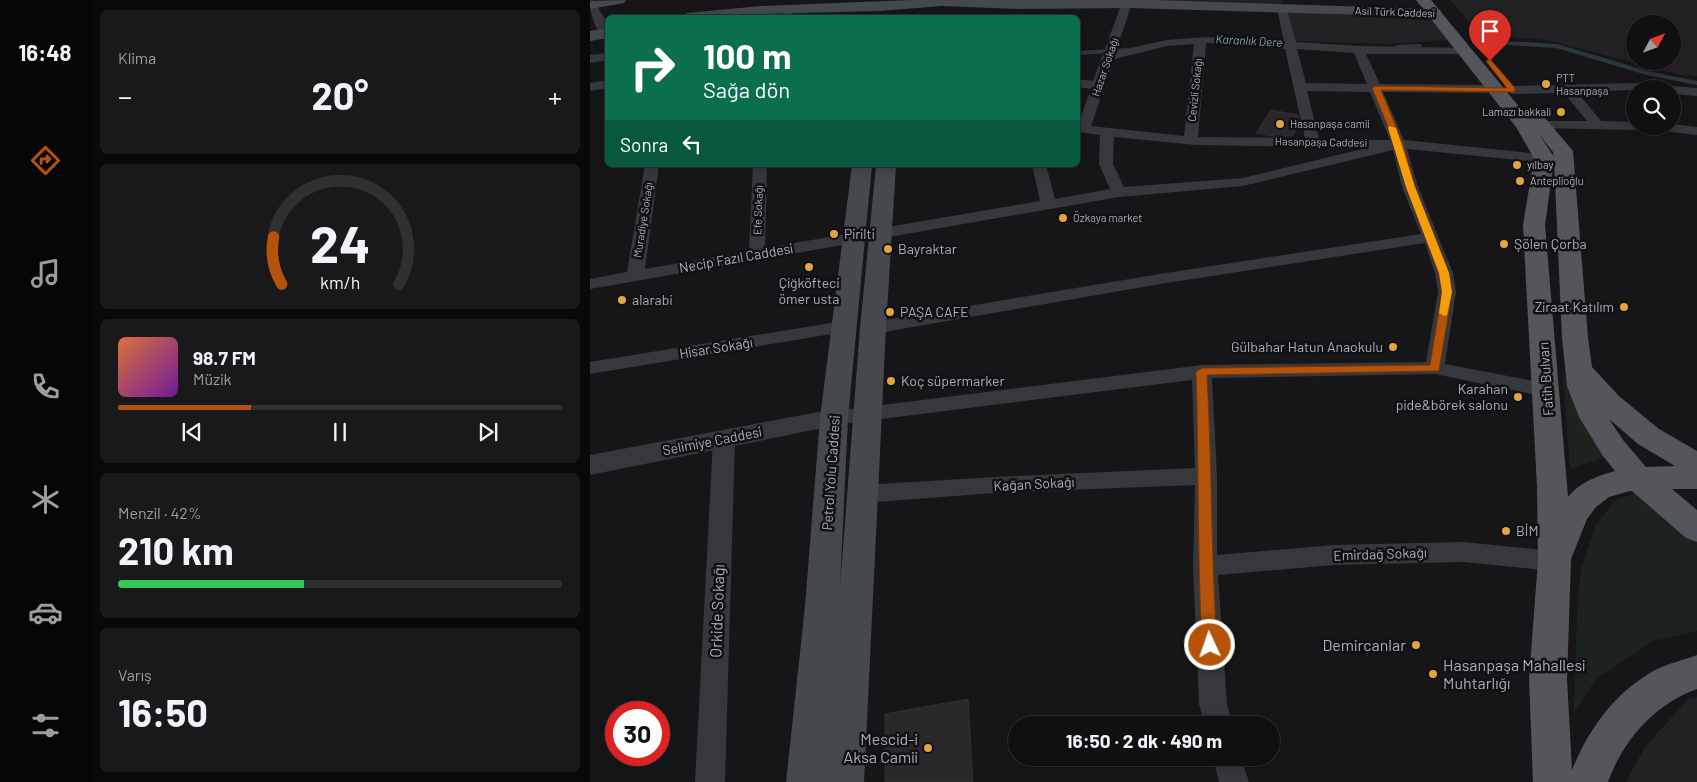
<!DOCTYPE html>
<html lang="tr">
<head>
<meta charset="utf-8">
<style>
  :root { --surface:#101012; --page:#19191b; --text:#f1f3f6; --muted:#9c9d9f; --line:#303032; --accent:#b45309 }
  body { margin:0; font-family:Barlow,sans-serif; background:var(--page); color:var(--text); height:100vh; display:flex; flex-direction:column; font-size:19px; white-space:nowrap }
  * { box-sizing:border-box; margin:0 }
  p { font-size:16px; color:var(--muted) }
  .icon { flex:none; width:28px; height:28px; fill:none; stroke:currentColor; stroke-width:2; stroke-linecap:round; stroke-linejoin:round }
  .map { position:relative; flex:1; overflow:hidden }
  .side { display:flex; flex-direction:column; gap:10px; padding:10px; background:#09090a; width:500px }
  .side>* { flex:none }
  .top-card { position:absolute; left:15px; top:15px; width:475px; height:152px; border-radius:8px; box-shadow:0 2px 12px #0003,0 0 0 1px var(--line); background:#0b6e4f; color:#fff; overflow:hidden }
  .needle { width:32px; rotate:49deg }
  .fabs { position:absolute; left:1036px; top:15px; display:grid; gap:10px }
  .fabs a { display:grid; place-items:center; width:55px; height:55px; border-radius:50%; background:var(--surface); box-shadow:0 2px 12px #0003,0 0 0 1px var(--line); font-size:25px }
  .speed { position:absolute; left:15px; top:701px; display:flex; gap:10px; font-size:25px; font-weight:700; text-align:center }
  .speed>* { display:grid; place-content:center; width:65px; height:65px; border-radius:50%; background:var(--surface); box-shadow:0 2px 12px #0003,0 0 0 1px var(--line); line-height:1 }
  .speed .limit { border:8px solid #d22; background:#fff; color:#111 }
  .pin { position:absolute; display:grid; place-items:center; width:42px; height:42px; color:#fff; margin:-51px -21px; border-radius:50% 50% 50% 0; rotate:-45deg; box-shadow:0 0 5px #0007 }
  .pin .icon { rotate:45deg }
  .me { position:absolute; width:55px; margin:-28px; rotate:357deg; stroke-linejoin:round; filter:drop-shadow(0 0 4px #0008) }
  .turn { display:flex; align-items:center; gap:18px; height:105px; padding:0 15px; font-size:22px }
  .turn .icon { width:65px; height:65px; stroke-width:2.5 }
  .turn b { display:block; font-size:35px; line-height:42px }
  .then { display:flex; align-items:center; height:48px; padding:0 15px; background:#0003; gap:10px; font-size:19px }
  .big { font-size:38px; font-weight:700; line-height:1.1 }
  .side .card { flex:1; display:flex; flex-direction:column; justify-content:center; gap:8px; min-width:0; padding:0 18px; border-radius:8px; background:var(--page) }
  .side .dial { align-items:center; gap:0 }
  .dial svg { height:130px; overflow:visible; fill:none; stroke:var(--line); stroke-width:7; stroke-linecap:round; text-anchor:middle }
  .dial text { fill:var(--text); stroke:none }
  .song { display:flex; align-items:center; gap:15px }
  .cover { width:60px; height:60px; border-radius:8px; background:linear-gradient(135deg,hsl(20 70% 55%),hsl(280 70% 35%)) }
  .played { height:5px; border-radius:2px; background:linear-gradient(90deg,var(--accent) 30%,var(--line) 30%) }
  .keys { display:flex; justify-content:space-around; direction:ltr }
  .heat { display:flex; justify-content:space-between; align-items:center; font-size:28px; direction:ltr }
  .charge { height:8px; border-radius:4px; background:linear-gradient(90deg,#34c759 42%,var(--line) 0) }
  .trip { position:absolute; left:418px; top:716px; width:272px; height:50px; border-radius:25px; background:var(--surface); box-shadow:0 2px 12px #0003,0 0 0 1px var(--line); font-weight:700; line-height:50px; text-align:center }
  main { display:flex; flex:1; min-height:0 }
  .tab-bar { display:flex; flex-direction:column; width:90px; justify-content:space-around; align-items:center; background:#060607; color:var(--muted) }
  .tab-bar .icon { width:35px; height:35px }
  .tab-bar .selected { color:var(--accent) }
  .tab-bar b { font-size:22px; color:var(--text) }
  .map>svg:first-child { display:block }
  .built { fill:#222225; fill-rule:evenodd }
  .green { fill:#1c221d }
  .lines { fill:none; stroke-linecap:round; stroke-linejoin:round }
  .stream { stroke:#2d363b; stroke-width:4 }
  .building { fill:#29292c; stroke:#303034 }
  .minor { fill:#37383c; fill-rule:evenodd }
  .tertiary { fill:#37383c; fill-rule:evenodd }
  .secondary { fill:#45484c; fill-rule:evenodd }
  .primary { fill:#54565b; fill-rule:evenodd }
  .route { fill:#b45309; stroke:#753606 }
  .slow { fill:#f59e0b }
  .poi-dot { fill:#e5a341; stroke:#111113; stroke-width:2 }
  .labels { text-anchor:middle; stroke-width:5; stroke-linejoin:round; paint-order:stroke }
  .far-street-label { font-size:11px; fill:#a9aeb7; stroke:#111113 }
  .far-poi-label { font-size:11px; fill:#a9aeb7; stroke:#111113; text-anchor:start }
  .far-water-label { font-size:12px; font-style:italic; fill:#829daf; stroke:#111113 }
  .poi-label { font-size:14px; fill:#a9aeb7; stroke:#111113; text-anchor:start }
  .street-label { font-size:14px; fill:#a9aeb7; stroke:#111113 }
  .near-street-label { font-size:16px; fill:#a9aeb7; stroke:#111113 }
  .near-poi-label { font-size:16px; fill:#a9aeb7; stroke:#111113; text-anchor:end }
</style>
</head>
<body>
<main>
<nav class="tab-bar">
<b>16:48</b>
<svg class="icon selected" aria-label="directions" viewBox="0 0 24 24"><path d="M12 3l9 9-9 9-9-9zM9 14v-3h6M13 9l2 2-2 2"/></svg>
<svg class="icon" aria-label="music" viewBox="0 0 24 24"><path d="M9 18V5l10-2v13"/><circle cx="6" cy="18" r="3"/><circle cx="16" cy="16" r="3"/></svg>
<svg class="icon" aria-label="phone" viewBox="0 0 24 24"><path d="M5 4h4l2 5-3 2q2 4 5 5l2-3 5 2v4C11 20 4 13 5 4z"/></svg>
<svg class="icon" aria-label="climate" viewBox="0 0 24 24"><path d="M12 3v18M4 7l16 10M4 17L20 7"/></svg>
<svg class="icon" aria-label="car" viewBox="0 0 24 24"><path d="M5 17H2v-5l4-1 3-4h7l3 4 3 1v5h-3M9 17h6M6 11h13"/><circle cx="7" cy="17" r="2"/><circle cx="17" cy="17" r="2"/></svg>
<svg class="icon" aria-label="filters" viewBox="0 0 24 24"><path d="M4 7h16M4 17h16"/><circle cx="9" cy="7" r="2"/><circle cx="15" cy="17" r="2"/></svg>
</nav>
<section class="side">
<div class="card"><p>Klima</p>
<div class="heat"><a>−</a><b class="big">20°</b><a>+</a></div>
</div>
<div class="card dial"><svg viewBox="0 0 100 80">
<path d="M14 69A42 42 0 1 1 86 69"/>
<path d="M14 69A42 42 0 0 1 9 40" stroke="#b45309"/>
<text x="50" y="56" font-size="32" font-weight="700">24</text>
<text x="50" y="72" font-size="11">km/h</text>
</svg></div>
<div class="card">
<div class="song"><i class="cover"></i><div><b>98.7 FM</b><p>Müzik</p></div></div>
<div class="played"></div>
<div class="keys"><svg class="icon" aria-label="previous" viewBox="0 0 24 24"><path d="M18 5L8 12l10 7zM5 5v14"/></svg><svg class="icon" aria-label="pause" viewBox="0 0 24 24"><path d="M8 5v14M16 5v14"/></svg><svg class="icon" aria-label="next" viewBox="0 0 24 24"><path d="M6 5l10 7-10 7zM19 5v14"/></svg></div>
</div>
<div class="card"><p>Menzil · 42%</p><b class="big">210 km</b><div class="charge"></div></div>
<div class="card"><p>Varış</p><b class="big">16:50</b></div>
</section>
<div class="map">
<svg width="1107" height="782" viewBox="0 0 1107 782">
  <rect width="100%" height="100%" fill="#161618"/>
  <path class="built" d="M860,0H1107V76L1091,75L953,39L892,36ZM1045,24H1082V61H1045Z
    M695,11L850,21L863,40L797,44L704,41Z
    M1107,697V782H1036L1055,747L1098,699Z"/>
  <path class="green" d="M547,0H691L693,4Z
    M973,374L1022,455L980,469Z
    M1049,492L1107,540V631L1063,641L1005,680L984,713L986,639L990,573L1006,525L1024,501Z"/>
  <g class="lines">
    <path class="stream" d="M897,42L967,46L1057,73L1107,83
      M807,47L830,46
      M488,53L536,50"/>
  </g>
  <path class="building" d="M681,110L708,115L710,124L702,136H682L666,133Z
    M378,699L383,782H295V714Z"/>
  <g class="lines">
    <path class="minor" d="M0,0L4,1L18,24V38C5,34 0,12 0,0Z
      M533,0H543L526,51L577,40L615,37L694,42L687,9L692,6L697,9L706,42L769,46L878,48L880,50L878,52L874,54H776L790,84L903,85L909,89L903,93L793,92L814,140L969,156L974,157L976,160L974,163L969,164L817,149L828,187L863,273L866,292L855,364L964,385L967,390L964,395L957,397L845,374L622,378L627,476V555L744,545L873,542L965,551L974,554L977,561L974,568L965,571L873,562L744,565L628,575L637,704L643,725H615L609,704L603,566L605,485L404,493L273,503L265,500L262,494L265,488L273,485L404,477L605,468L602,380L244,425L237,423L234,418L237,413L244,411L612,365L836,362L848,292L845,273L835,243L576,283L283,334L276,332L274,328L276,324L283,322L576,273L831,234L812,187L803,150L653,186L529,197L0,289V279L37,272L55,165H69L55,269L159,251L163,165H177L175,248L450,201L442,165H456L465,199L520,189L509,164L510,135L488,132V124L501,89L488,87V79L503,81ZM616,43L695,49L715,138L608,137ZM604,44L594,136L501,126L524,59L577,46ZM707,49L764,53L777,84L716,83ZM717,91L780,92L800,140L729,139ZM524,137L606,145L776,148L653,178L534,187L523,164Z
      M198,7L203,10L202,18H191L193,10Z
      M18,53V60L0,63V55Z
      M18,80V88L0,91V83Z
      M1048,83L1066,85L1072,89L987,92L1011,121L1045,122V126H1082V124L1107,127V135L1050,128L1045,130L951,128L946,127L944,124L946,121H997L974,93L922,94L916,90L922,86Z
      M1082,86L1107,88V96L1082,94V89H1076Z
      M253,321L260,323L262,327L260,331L0,374V362Z
      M134,432L141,435L145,440L135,782H105L123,440L127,435Z
      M623,758H651L659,782H629Z"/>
    <path class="tertiary" d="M244,409L253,412L257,418L253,424L0,475V455Z"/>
    <path class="secondary" d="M36,0L34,3L0,9V1Z
      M322,0H565L845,9L850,10L852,13L850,16L845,17L540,8L429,9L352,6L290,11L171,14L143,18H90L97,13L171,6Z
      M18,28V38L0,41V31Z
      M262,165H282L258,418L250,587L270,328L286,165H306L296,328L274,782H196L215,606L230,418Z"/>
    <path class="primary" d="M826,0H841L936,115L938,112L944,110L950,112L983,151L998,338L1002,367L1029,396L1069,429L1107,451V489H1082L1107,510V542L1096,538L1042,491H1040L1019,497L1006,507L997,519L981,559L977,679L982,770C999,728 1026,691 1067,669C1080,663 1094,660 1107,655V689C1065,704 1033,740 1018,782H943L939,679L948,561L947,487L933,225L944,158L926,127ZM949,134L963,152L964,157ZM964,160L972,338L977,386L989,417L1013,456L1025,471C1007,476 990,482 978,497L955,225ZM1019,419L1048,444L1085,466L1056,467L1033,440Z"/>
  </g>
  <path class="route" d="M900,59L925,88V92L791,90L813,144L825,187L859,273L862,292L849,371L617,375C622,465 621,555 627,645L625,650L620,652L614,650L612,645C607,554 609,463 606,372L612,368L840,365L852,292L849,273L816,187L805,144L782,88L786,86L917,88L896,61Z"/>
  <path class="slow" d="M799,126L806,128L825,187L859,273L862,292L857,315L854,316L849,313L852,292L849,273L816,187L798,128Z"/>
  <g class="poi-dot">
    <circle cx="956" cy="84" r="5"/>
    <circle cx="971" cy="112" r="5"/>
    <circle cx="690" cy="124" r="5"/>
    <circle cx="927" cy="165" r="5"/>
    <circle cx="930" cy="181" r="5"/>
    <circle cx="473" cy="218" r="5"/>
    <circle cx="244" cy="234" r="5"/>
    <circle cx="914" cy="244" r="5"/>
    <circle cx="298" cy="249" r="5"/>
    <circle cx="219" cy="267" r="5"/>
    <circle cx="32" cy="300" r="5"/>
    <circle cx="1034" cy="307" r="5"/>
    <circle cx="300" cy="312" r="5"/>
    <circle cx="803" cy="347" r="5"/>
    <circle cx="301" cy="381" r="5"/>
    <circle cx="928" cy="397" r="5"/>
    <circle cx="916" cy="531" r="5"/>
    <circle cx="826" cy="645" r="5"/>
    <circle cx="843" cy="674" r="5"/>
    <circle cx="338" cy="748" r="5"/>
  </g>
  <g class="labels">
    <g class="far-street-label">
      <text transform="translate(805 12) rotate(2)" y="4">Asil Türk Caddesi</text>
      <text transform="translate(515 67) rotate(-71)" y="4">Hazar Sokağı</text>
      <text transform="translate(605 90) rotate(-84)" y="4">Cevizli Sokağı</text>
      <text transform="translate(731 142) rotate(1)" y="4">Hasanpaşa Caddesi</text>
      <text transform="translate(168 210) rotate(-88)" y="4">Efe Sokağı</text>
      <text transform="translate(53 220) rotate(-81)" y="4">Muradiye Sokağı</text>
    </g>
    <g class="far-poi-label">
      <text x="966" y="82">PTT<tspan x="966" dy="13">Hasanpaşa</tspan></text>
      <text x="961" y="116" text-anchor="end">Lamazı bakkali</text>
      <text x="700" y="128">Hasanpaşa camii</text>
      <text x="937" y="169">yılbay</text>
      <text x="940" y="185">Anteplioğlu</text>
      <text x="483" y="222">Özkaya market</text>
    </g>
    <g class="far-water-label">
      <text transform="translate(659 41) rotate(3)" y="4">Karanlık Dere</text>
    </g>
    <g class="poi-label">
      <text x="254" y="239">Pirilti</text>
      <text x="924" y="249">Şölen Çorba</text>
      <text x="308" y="254">Bayraktar</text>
      <text x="219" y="288" text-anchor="middle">Çiğköfteci<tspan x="219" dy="16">ömer usta</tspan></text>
      <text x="42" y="305">alarabi</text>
      <text x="1024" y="312" text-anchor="end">Ziraat Katılım</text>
      <text x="310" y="317">PAŞA CAFE</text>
      <text x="793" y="352" text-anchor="end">Gülbahar Hatun Anaokulu</text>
      <text x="311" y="386">Koç süpermarker</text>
      <text x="918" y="394" text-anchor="end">Karahan<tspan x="918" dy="16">pide&amp;börek salonu</tspan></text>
      <text x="926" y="536">BİM</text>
    </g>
    <g class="street-label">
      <text transform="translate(146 258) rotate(-10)" y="5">Necip Fazıl Caddesi</text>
      <text transform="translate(126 348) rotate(-9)" y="5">Hisar Sokağı</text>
      <text transform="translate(956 379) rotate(-94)" y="5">Fatih Bulvarı</text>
      <text transform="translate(122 441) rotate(-11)" y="5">Selimiye Caddesi</text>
      <text transform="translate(241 473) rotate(-86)" y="5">Petrol Yolu Caddesi</text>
      <text transform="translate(444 484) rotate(-3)" y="5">Kağan Sokağı</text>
      <text transform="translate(790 554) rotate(-2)" y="5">Emirdağ Sokağı</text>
    </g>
    <g class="near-street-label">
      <text transform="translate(127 611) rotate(-88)" y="6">Orkide Sokağı</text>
    </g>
    <g class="near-poi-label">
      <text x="816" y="651">Demircanlar</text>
      <text x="853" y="671" text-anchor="start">Hasanpaşa Mahallesi<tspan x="853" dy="18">Muhtarlığı</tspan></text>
      <text x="328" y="745">Mescid-i<tspan x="328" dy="18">Aksa Camii</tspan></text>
    </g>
  </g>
</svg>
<div class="fabs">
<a><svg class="needle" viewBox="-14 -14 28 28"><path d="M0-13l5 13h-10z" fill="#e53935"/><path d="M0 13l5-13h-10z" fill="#9c9d9f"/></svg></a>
<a><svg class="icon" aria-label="search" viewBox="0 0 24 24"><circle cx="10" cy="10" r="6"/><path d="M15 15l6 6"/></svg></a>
</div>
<div class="speed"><div class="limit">30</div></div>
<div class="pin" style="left:900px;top:61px;background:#d93025"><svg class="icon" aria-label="arrive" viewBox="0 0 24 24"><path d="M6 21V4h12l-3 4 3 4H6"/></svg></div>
<svg class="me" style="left:620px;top:645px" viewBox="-20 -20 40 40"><circle r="17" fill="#b45309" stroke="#fff" stroke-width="3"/><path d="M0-11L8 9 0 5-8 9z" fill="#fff"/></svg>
<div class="trip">16:50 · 2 dk · 490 m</div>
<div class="top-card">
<div class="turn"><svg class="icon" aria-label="right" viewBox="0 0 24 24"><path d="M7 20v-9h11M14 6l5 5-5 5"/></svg><div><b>100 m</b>Sağa dön</div></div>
<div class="then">Sonra<svg class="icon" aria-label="left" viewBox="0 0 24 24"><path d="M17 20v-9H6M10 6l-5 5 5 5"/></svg></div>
</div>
</div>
</main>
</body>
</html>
